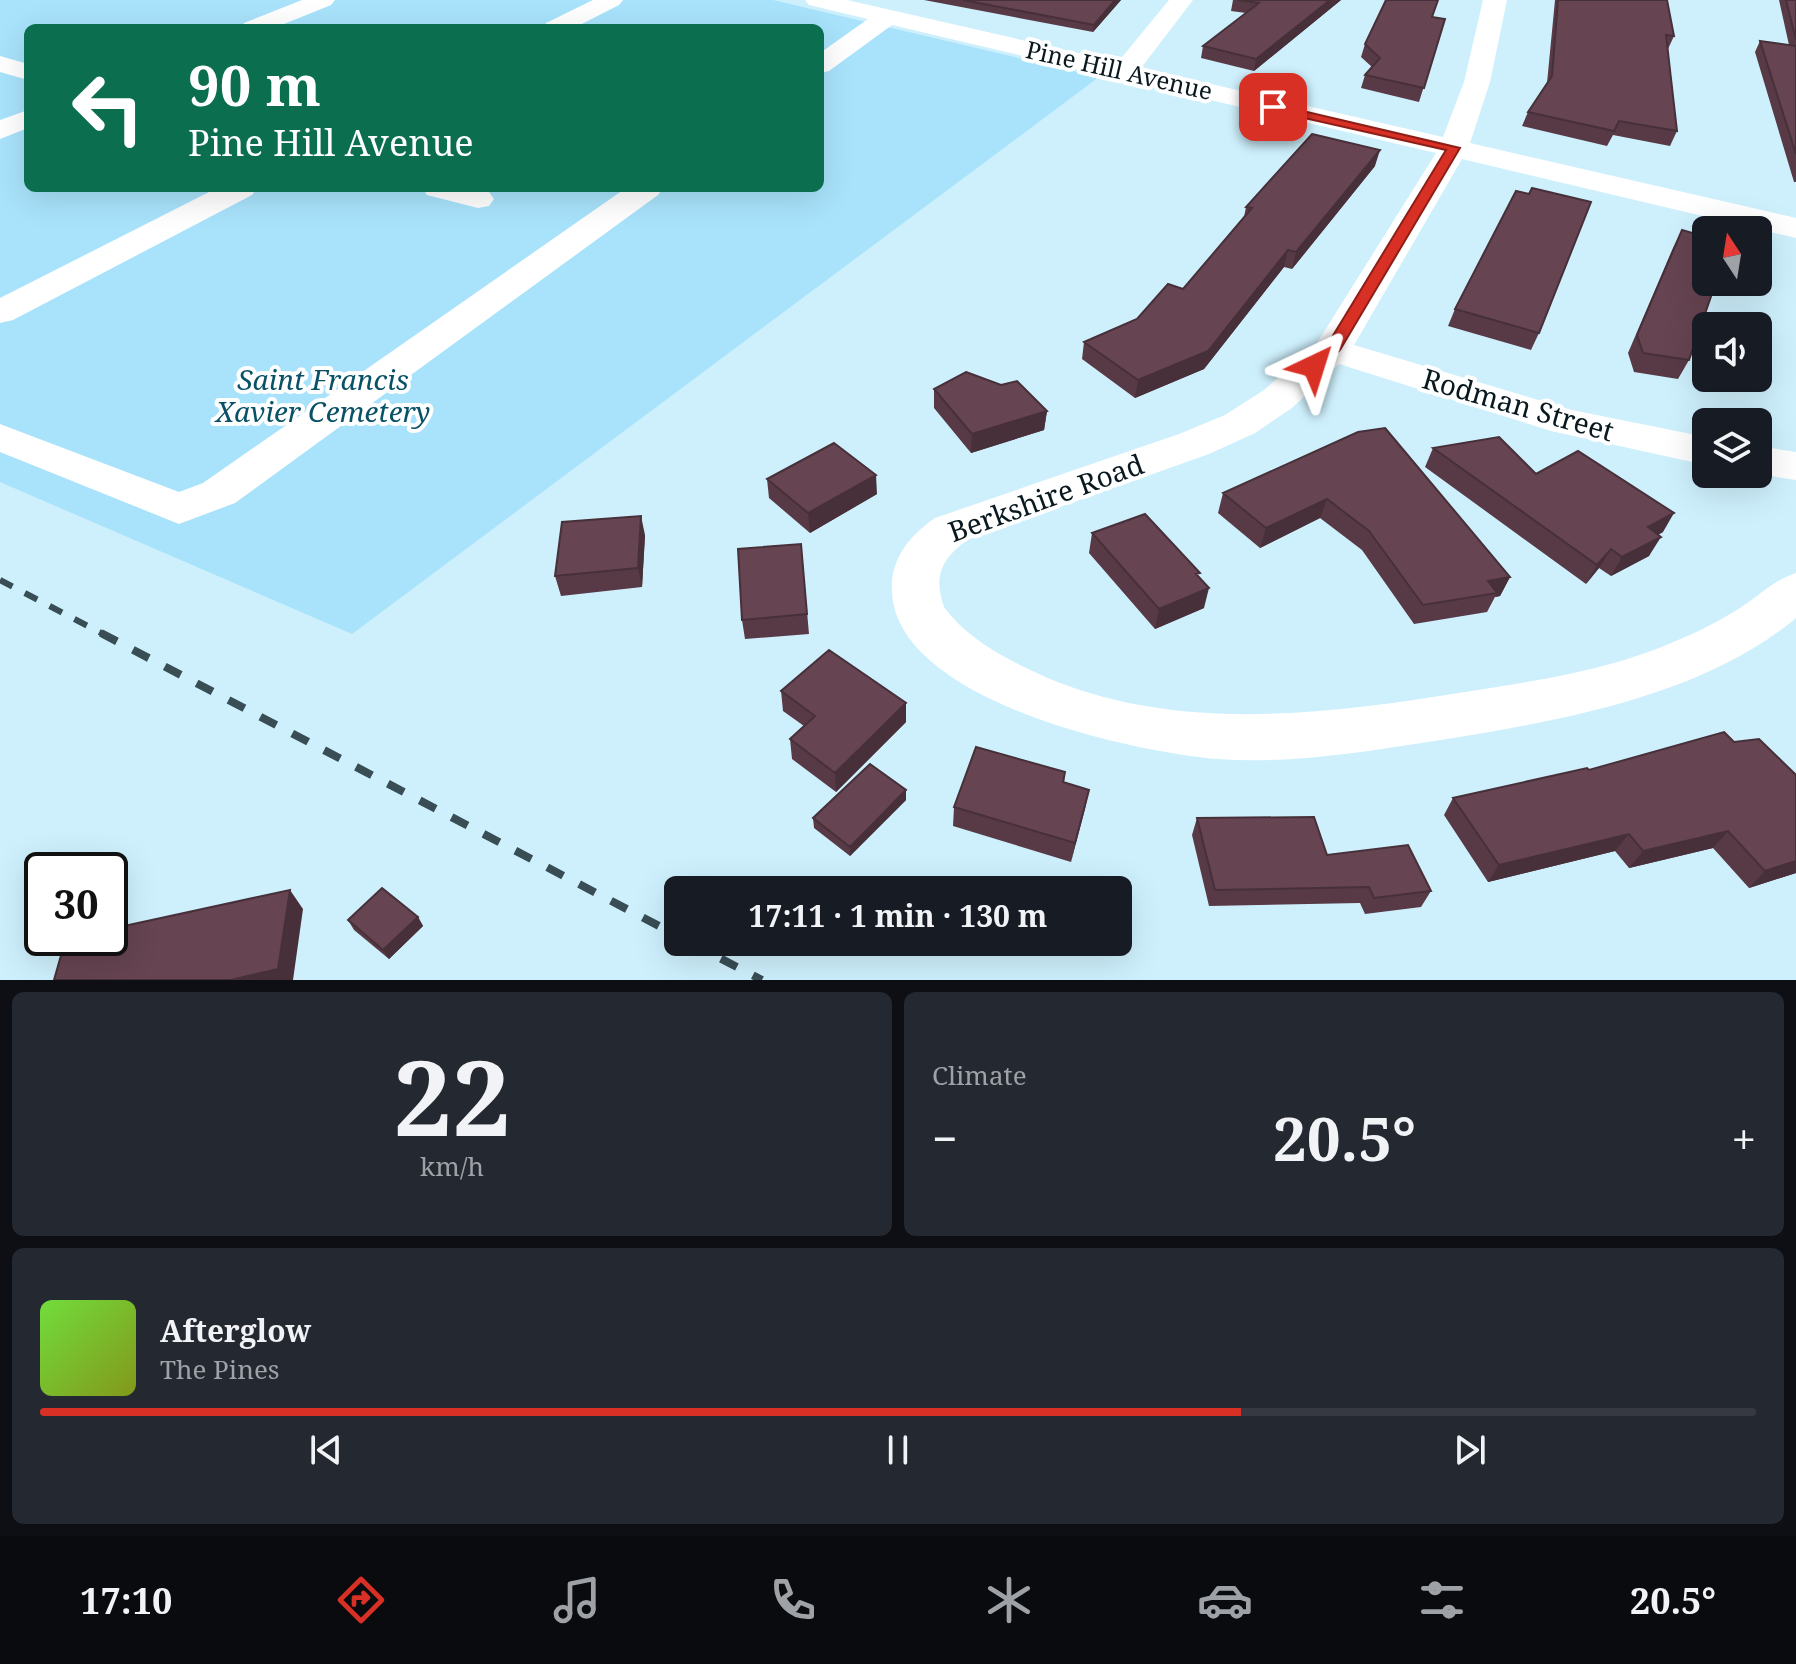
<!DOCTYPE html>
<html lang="en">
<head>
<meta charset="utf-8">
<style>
  :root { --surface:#171b24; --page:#242831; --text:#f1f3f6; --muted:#9ea1a6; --line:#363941; --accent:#d93025 }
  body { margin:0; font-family:"Noto Serif",serif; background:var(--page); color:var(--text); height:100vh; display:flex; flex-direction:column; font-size:30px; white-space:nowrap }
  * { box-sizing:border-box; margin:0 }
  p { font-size:26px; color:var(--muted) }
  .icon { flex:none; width:44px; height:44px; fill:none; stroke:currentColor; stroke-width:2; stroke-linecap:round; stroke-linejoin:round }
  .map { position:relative; height:980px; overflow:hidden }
  .sheet { display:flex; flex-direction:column; gap:12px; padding:12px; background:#0d0f14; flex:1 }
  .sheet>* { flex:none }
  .guide { position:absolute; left:24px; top:24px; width:800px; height:168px; border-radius:12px; box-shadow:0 8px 32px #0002; background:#0b6e4f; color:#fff; overflow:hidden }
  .needle { width:52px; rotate:348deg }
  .tools { position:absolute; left:1692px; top:216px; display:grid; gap:16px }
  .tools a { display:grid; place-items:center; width:80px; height:80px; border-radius:12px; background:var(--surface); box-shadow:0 8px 32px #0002; font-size:40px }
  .speed { position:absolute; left:24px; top:852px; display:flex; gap:16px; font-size:40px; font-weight:700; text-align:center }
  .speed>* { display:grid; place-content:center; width:104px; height:104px; border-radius:50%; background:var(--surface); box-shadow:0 8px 32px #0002; line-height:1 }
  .speed .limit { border:4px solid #111; border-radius:12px; background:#fff; color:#111 }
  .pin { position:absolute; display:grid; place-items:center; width:68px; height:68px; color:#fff; margin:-34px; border-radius:16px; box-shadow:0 4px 12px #0006 }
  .me { position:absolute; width:88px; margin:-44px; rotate:41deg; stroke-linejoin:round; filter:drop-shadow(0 0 6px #0008) }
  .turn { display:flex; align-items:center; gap:28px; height:168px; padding:0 32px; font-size:36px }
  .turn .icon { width:104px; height:104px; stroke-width:2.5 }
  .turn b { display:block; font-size:56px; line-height:68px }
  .big { font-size:60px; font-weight:700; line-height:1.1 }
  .sheet .widget { flex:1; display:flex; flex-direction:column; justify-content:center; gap:12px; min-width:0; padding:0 28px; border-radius:12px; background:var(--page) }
  .sheet .dial { align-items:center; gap:0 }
  .dial b { font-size:104px; line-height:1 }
  .song { display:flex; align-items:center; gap:24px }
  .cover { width:96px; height:96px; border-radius:12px; background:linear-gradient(135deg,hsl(100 70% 55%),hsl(70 70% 35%)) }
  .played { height:8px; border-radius:4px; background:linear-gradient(90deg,var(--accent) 70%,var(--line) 70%) }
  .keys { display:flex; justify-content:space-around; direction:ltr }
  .heat { display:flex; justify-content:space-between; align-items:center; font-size:44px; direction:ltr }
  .sheet .tiles { flex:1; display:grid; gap:12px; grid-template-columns:1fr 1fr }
  .widget:last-child { grid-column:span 2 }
  .trip { position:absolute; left:664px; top:876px; width:468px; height:80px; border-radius:12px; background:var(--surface); box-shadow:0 8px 32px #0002; font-weight:700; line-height:80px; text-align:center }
  .menu { display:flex; height:128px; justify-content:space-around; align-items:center; background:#090b0e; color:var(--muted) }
  .menu .icon { width:56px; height:56px }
  .menu .selected { color:var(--accent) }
  .menu b { font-size:36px; color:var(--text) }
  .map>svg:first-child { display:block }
  .green { fill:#a8e3fb; fill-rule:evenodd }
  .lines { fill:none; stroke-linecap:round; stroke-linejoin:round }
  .minor { fill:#fff; fill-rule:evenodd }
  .rail-far1 { stroke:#384d54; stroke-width:6; stroke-dasharray:14 14; stroke-linecap:butt }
  .rail { stroke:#384d54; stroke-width:8; stroke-dasharray:18 18; stroke-linecap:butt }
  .wall { fill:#583a46 }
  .shaded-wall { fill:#473039 }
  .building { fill:#664451; stroke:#473039; stroke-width:2 }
  .route { fill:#d93025; stroke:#8d1f18; stroke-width:2 }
  .labels { text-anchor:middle; stroke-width:8; stroke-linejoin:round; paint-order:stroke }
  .far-street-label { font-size:24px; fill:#09191f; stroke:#fff }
  .park-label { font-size:28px; font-style:italic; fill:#085166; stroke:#fff }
  .street-label { font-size:28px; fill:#09191f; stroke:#fff }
</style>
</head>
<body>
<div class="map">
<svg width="1796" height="980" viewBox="0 0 1796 980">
  <rect width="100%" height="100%" fill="#cef0fd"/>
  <path class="green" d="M0,0H773L1099,77L352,634L0,482ZM28,28H820V188H28Z"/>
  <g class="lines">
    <path class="minor" d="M302,0H335L331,5L274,28H241L244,23Z
      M593,0H623L619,5L574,28H543L546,23Z
      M805,0H847L1118,62L1169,0H1193L1141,68L1443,137L1464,82L1483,0H1507L1490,82L1470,143L1796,218V238L1462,159L1354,345L1572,410L1706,437V465L1551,431L1339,364L1292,408L1255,433L1209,454L967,540C942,559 933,575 944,607C963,633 992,651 1020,665C1158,736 1318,716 1465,692C1530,682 1597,672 1659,648C1687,637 1715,624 1740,608C1760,595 1774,580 1796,573V618C1700,699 1548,723 1428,742C1357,753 1289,764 1217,759C1133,752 897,701 892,592C890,559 909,536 935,518L1179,434L1225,415L1264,390L1317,343L1436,153L892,25L829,71L820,73V53L868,19L809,5Z
      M0,56L28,64V80L0,72Z
      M28,110V128L0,139V120Z
      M217,188H257L252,195L13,320L0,323V298Z
      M422,188H473L489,192L494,199L489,206L478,208L427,195Z
      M626,188H663L658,195L235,503L179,524L0,452V424L179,492L203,483Z
      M1758,446L1796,452V480L1758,474Z"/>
    <path class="rail-far1" d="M0,580L105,635"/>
    <path class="rail" d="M101,633L678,936
      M689,942L762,980"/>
  </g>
  <path class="wall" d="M924,0H1121L1093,32Z
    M1233,0H1341L1254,71L1201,58L1203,46L1246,13L1231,11Z
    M1555,0H1667L1674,36L1668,49L1677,131L1670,146L1613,135L1607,146L1522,126L1528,112L1547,83Z
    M1779,0H1796V182H1794L1755,52L1760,41L1789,45Z
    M1433,17L1445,19L1419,102L1361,88L1365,75L1372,67L1361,57L1365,44Z
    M1375,166L1292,269L1284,267L1204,369L1135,398L1082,359L1084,342L1137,319L1183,289L1244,217L1246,207Z
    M1682,230L1689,360L1678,379L1634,372L1628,353L1673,248Z
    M1455,309L1539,333L1531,350L1448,326Z
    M934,389L1047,411L1044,430L971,453L934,408Z
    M1358,432L1510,577L1500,596L1495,597L1487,612L1414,624L1362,550L1320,518L1260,548L1218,513L1223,493Z
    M1433,448L1663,532L1658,535L1649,556L1611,576L1599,568L1586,584L1425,467Z
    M767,479L877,494L810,533L769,498Z
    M1092,533L1204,608L1155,629L1089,553Z
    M645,535L642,587L561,596L555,576Z
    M801,544L809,634L745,639L742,620Z
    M781,691L906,722L836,792L792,759L790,739L804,726L783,711Z
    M1734,742L1796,775V873L1749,888L1713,848L1629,868L1615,851L1488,882L1444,815L1453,798Z
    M1065,772L1064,783L1089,790L1071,862L953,826L954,807Z
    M906,790V800L850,856L814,828L813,818Z
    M1197,818L1327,855L1431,891L1421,907L1365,914L1360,903L1209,906L1192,835Z
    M418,917L423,926L389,959L354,930L348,920Z"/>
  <path class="shaded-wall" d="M1115,0H1121L1093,32L1094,25Z
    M1330,0H1341L1254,71L1256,59Z
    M1380,150L1375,166L1292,269L1296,252Z
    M1288,250L1284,267L1204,369L1135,398L1138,380Z
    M1047,411L1044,430L971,453L972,434Z
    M876,475L877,494L810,533L808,513Z
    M1327,499L1320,518L1260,548L1266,528Z
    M1674,513L1663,532L1636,546L1648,527Z
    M641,516L645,535L642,587L638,568Z
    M1661,537L1649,556L1611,576L1622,557Z
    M1611,549L1599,568L1586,584L1597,565Z
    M1510,577L1500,596L1495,597L1497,593L1488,581Z
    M1209,588L1204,608L1155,629L1159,609Z
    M906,703V722L836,792L835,773Z
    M906,790V800L850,856V847Z
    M1089,790L1085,809L1071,862L1075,843Z
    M1728,831L1713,848L1629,868L1643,851Z
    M1629,834L1615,851L1488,882L1499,865Z
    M1796,861V873L1749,888L1765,871Z
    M290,890L303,909L293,980H231Z
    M418,917L423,926L389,959L383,950Z"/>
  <path class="building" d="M963,0H1115L1094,25Z
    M1238,0H1330L1256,59L1203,46L1259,3Z
    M1386,0H1438L1432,17L1445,19L1424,88L1365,75L1380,58L1365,44Z
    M1558,0H1667L1674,36L1666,35L1677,131L1619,121L1614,131L1528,112L1552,76Z
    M1786,0H1796V40Z
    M1760,41L1796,46V154Z
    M1312,134L1380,150L1296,252L1288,250L1208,351L1138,380L1084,342L1137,319L1168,284L1183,289L1252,208L1246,207Z
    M1532,188L1591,202L1539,333L1455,309L1516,191L1529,194Z
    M1682,230L1706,237V282H1716L1689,360L1643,353L1637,335Z
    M966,372L1001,385L1017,381L1047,411L972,434L934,389Z
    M1385,428L1510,577L1488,581L1497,593L1423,605L1369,531L1327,499L1266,528L1223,493L1358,432Z
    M1499,437L1536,474L1578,451L1674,513L1648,527L1661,537L1622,557L1611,549L1597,565L1433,448Z
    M834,443L876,475L808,513L767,479Z
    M1145,514L1200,573L1196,574L1209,588L1159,609L1092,533Z
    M641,516L638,568L555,576L562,522Z
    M801,544L807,614L742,620L738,549Z
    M829,650L906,703L835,773L790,739L815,716L781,691Z
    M1724,732L1734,742L1759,739L1796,775V861L1765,871L1728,831L1643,851L1629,834L1499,865L1453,798L1587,768L1589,770Z
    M976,747L1065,772L1063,782L1089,790L1075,843L954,807Z
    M870,764L906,790L850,847L813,818Z
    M1314,817L1327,855L1408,845L1431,891L1374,898L1369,887L1215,890L1197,818Z
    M382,888L418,917L383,950L348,920Z
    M290,890L278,969L231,980H54L66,938H110V929Z"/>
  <path class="route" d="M1273,104L1460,148L1340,350L1320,370L1314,371L1306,366L1326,347L1446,150L1269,110L1268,107Z"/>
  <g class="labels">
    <g class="far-street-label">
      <text transform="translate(1119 71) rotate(13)" y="8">Pine Hill Avenue</text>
    </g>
    <g class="park-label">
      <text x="323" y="390">Saint Francis<tspan x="323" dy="32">Xavier Cemetery</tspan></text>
    </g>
    <g class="street-label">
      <text transform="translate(1518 405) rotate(16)" y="10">Rodman Street</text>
      <text transform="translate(1046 498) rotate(-20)" y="10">Berkshire Road</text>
    </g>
  </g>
</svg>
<div class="tools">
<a><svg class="needle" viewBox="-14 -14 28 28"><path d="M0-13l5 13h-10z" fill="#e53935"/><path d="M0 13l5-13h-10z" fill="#9ea1a6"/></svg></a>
<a><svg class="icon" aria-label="sound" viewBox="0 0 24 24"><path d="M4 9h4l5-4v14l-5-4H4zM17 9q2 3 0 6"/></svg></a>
<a><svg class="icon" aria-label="layers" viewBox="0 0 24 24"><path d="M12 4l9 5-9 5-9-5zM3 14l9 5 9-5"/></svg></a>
</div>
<div class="speed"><div class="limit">30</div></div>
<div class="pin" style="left:1273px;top:107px;background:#d93025"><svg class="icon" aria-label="arrive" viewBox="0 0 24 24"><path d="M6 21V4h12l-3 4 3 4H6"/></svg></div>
<svg class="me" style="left:1314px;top:366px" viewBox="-20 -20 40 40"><path d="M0-17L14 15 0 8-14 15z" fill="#d93025" stroke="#fff" stroke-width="4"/></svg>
<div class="trip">17:11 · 1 min · 130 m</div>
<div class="guide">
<div class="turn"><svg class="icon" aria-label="left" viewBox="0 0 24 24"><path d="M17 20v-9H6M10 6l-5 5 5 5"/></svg><div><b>90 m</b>Pine Hill Avenue</div></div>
</div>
</div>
<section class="sheet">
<div class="tiles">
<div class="widget dial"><b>22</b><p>km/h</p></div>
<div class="widget"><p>Climate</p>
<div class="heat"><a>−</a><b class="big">20.5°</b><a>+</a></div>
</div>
<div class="widget">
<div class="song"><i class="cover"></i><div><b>Afterglow</b><p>The Pines</p></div></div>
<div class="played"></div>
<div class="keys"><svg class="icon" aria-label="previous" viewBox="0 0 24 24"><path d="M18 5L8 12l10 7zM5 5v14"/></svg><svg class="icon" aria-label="pause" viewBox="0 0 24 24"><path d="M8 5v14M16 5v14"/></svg><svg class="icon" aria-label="next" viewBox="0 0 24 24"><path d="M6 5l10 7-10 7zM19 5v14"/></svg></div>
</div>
</div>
</section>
<nav class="menu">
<b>17:10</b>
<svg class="icon selected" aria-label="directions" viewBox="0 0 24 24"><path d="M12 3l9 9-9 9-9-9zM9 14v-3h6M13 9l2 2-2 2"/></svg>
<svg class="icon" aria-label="music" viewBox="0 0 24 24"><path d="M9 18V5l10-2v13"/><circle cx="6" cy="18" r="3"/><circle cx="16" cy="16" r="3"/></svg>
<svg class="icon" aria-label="phone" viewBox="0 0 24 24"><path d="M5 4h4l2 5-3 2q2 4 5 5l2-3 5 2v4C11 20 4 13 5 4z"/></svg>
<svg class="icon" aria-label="climate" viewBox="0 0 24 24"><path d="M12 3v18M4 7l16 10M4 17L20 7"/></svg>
<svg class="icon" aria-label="car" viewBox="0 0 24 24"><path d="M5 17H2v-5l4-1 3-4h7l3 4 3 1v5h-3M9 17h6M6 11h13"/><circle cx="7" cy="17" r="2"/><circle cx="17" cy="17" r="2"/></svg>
<svg class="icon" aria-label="filters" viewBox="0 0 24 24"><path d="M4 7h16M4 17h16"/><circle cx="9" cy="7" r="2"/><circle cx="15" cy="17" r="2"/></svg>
<b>20.5°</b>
</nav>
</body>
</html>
